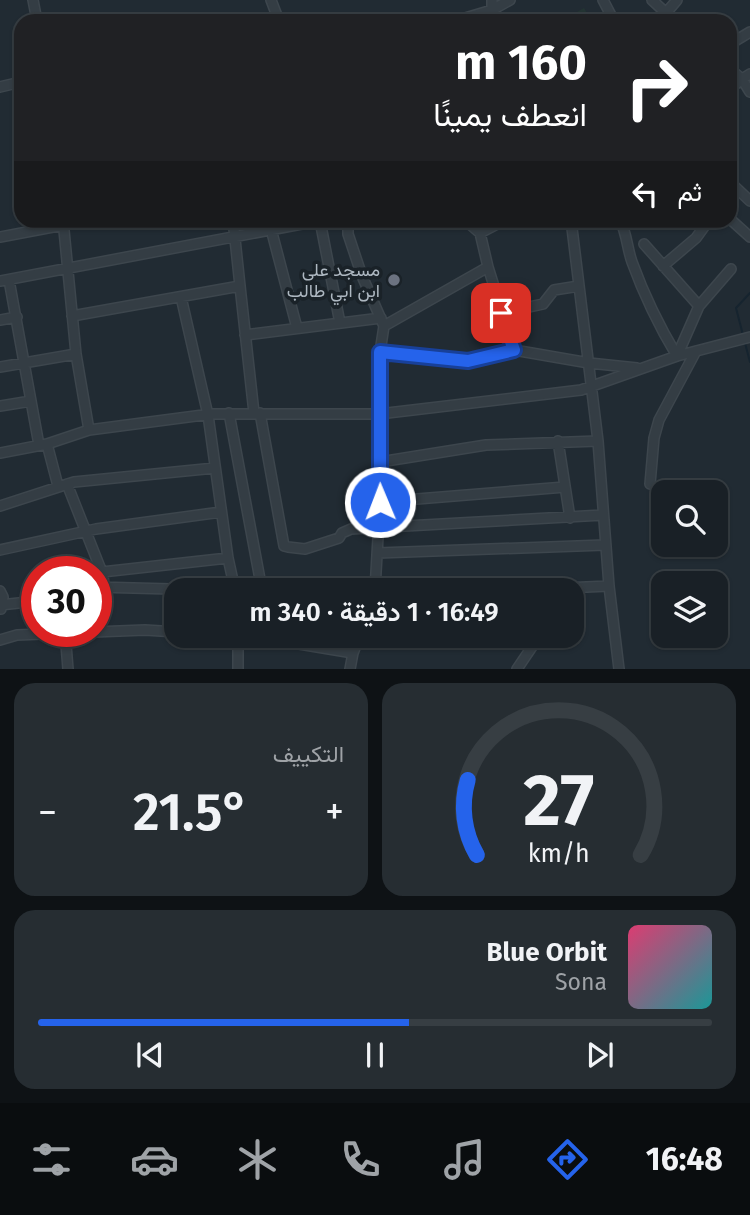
<!DOCTYPE html>
<html lang="ar">
<head>
<meta charset="utf-8">
<style>
  :root { --surface:#192026; --page:#262d32; --text:#f1f3f6; --muted:#9fa3a7; --line:#373e43; --accent:#2563eb }
  body { margin:0; font-family:"Fira Sans",Vazirmatn,sans-serif; background:var(--page); color:var(--text); direction:rtl; height:100vh; display:flex; flex-direction:column; font-size:26px; white-space:nowrap }
  * { box-sizing:border-box; margin:0 }
  p { font-size:23px; color:var(--muted) }
  .icon { flex:none; width:38px; height:38px; fill:none; stroke:currentColor; stroke-width:2; stroke-linecap:round; stroke-linejoin:round }
  .map { position:relative; height:669px; overflow:hidden; direction:ltr }
  .side { display:flex; flex-direction:column; gap:14px; padding:14px; background:#0e1215; flex:1 }
  .side>* { flex:none }
  .banner { position:absolute; left:14px; top:14px; width:723px; height:214px; border-radius:21px; box-shadow:0 2px 5px #0004,0 0 0 2px var(--line); direction:rtl; background:#202124; color:#fff; overflow:hidden }
  .buttons { position:absolute; left:651px; top:480px; display:grid; gap:14px }
  .buttons a { display:grid; place-items:center; width:77px; height:77px; border-radius:14px; background:var(--surface); box-shadow:0 2px 5px #0004,0 0 0 2px var(--line); font-size:35px }
  .speed { position:absolute; left:21px; top:556px; display:flex; gap:14px; font-size:35px; font-weight:700; text-align:center }
  .speed>* { display:grid; place-content:center; width:91px; height:91px; border-radius:50%; background:var(--surface); box-shadow:0 2px 5px #0004,0 0 0 2px var(--line); line-height:1 }
  .speed .limit { border:10px solid #d22; background:#fff; color:#111 }
  .pin { position:absolute; display:grid; place-items:center; width:60px; height:60px; color:#fff; margin:-30px; border-radius:14px; box-shadow:0 4px 10px #0006 }
  .me { position:absolute; width:77px; margin:-38px; rotate:359deg; stroke-linejoin:round; filter:drop-shadow(0 0 5px #0008) }
  .turn { display:flex; align-items:center; gap:24px; height:147px; padding:0 35px; font-size:32px }
  .turn .icon { width:91px; height:91px; stroke-width:2.5 }
  .turn b { display:block; font-size:49px; line-height:60px }
  .then { display:flex; align-items:center; height:66px; padding:0 35px; background:#0003; gap:14px; font-size:26px }
  .big { font-size:52px; font-weight:600; line-height:1.1 }
  .side .widget { flex:1; display:flex; flex-direction:column; justify-content:center; gap:10px; min-width:0; padding:0 24px; border-radius:21px; background:var(--page) }
  .side .dial { align-items:center; gap:0 }
  .dial svg { height:182px; overflow:visible; fill:none; stroke:var(--line); stroke-width:7; stroke-linecap:round; text-anchor:middle }
  .dial text { fill:var(--text); stroke:none }
  .song { display:flex; align-items:center; gap:21px }
  .cover { width:84px; height:84px; border-radius:10px; background:linear-gradient(135deg,hsl(340 70% 55%),hsl(180 70% 35%)) }
  .played { height:7px; border-radius:4px; background:linear-gradient(90deg,var(--accent) 55%,var(--line) 55%) }
  .keys { display:flex; justify-content:space-around; direction:ltr }
  .heat { display:flex; justify-content:space-between; align-items:center; font-size:38px; direction:ltr }
  .side .tiles { flex:1; display:grid; gap:14px; grid-template-columns:1fr 1fr }
  .widget:last-child { grid-column:span 2 }
  .trip { position:absolute; left:164px; top:578px; width:420px; height:70px; border-radius:21px; background:var(--surface); box-shadow:0 2px 5px #0004,0 0 0 2px var(--line); font-weight:600; line-height:70px; text-align:center; direction:rtl }
  .tab-bar { display:flex; height:112px; justify-content:space-around; align-items:center; background:#0a0d0f; color:var(--muted) }
  .tab-bar .icon { width:49px; height:49px }
  .tab-bar .current { color:var(--accent) }
  .tab-bar b { font-size:32px; color:var(--text) }
  .map>svg:first-child { display:block }
  .green { fill:#233433 }
  .lines { fill:none; stroke-linecap:round; stroke-linejoin:round }
  .stream { stroke:#16242f; stroke-width:2 }
  .minor-casing { stroke:#3d464d; stroke-width:12 }
  .minor { stroke:#343d44; stroke-width:9 }
  .route-casing { stroke:#184099; stroke-width:18 }
  .route { stroke:#2563eb; stroke-width:12 }
  .worship-dot { fill:#6b7280; stroke:#1a2228; stroke-width:2.5 }
  .labels { text-anchor:middle; stroke-width:7; stroke-linejoin:round; paint-order:stroke }
  .poi-label { font-size:18px; fill:#aeb8c1; stroke:#1a2228; text-anchor:end }
</style>
</head>
<body>
<div class="map">
<svg width="750" height="669" viewBox="0 0 750 669">
  <rect width="100%" height="100%" fill="#212b33"/>
  <path class="green" d="M584,8L592,21H561Z"/>
  <g class="lines">
    <path class="stream" d="M743,335L736,308L750,293
      M745,343L750,362"/>
    <g class="minor-casing">
      <path id="minor" d="M33,0L37,21
        M271,0L279,21
        M492,0V10L497,21
        M603,0L614,21
        M652,0L666,13
        M455,21L492,10L510,0
        M675,21L666,13L677,0
        M730,44L750,32
        M730,69L742,79L750,74
        M0,87L21,82
        M730,89L742,79L750,92
        M730,182L750,201
        M730,219L750,237
        M63,220L76,354L89,430
        M233,220L240,286
        M333,220L348,223
        M348,220V234L362,276L384,326L380,352V502L375,590
        M571,220L598,441L609,586L619,669
        M620,220C627,234 627,248 632,262C644,295 659,326 677,356
        M320,221L340,323
        M271,229L297,328
        M480,233L505,220
        M0,237L90,220
        M644,244L699,306
        M663,266L696,238L709,220
        M9,280L39,445
        M0,281L323,220
        M181,297L208,415L228,558L235,590
        M501,313L543,304L554,290L579,286
        M72,316L240,286L254,413
        M0,320L17,317
        M384,326L488,267L480,233L465,220
        M245,335L381,318
        M514,350L589,363L637,368
        M380,352L468,361L514,350L488,267
        M677,356L699,306L731,269
        M0,367L76,354
        M0,406L31,401
        M229,413L262,590
        M260,413L284,546L288,547L305,549L339,538L342,533L351,529L603,515
        M558,441L570,518
        M47,444L58,486
        M0,453L47,444L89,430L211,414H379L581,390L677,356L750,337
        M380,462L486,445L598,441
        M67,484L103,575L104,587
        M650,484L654,438L659,420L696,351
        M380,502L565,487
        M0,506L74,482L215,468
        M0,550L96,529L221,512
        M378,553L605,545
        M102,572L228,558
        M96,587L208,590
        M519,590L609,586
        M0,591L3,597L1,609
        M0,605L37,601
        M65,632L68,669
        M220,635L281,641L353,653
        M238,635V669
        M0,640L17,635L145,630L177,632
        M350,669L353,653L360,635
        M517,669L540,635"/>
    </g>
    <use href="#minor" class="minor"/>
  </g>
  <g class="lines">
    <g class="route-casing">
      <path id="route" d="M380,502V352L468,361L514,350L501,313"/>
    </g>
    <use href="#route" class="route"/>
  </g>
  <circle class="worship-dot" cx="394" cy="280" r="7"/>
  <g class="labels">
    <g class="poi-label">
      <text x="380" y="276">مسجد علي<tspan x="380" dy="21">ابن ابي طالب</tspan></text>
    </g>
  </g>
</svg>
<div class="buttons">
<a><svg class="icon" aria-label="search" viewBox="0 0 24 24"><circle cx="10" cy="10" r="6"/><path d="M15 15l6 6"/></svg></a>
<a><svg class="icon" aria-label="layers" viewBox="0 0 24 24"><path d="M12 4l9 5-9 5-9-5zM3 14l9 5 9-5"/></svg></a>
</div>
<div class="speed"><div class="limit">30</div></div>
<div class="pin" style="left:501px;top:313px;background:#d93025"><svg class="icon" aria-label="arrive" viewBox="0 0 24 24"><path d="M6 21V4h12l-3 4 3 4H6"/></svg></div>
<svg class="me" style="left:380px;top:502px" viewBox="-20 -20 40 40"><circle r="17" fill="#2563eb" stroke="#fff" stroke-width="3"/><path d="M0-11L8 9 0 5-8 9z" fill="#fff"/></svg>
<div class="trip">16:49 · 1 دقيقة · 340 m</div>
<div class="banner">
<div class="turn"><svg class="icon" aria-label="right" viewBox="0 0 24 24"><path d="M7 20v-9h11M14 6l5 5-5 5"/></svg><div><b>160 m</b>انعطف يمينًا</div></div>
<div class="then">ثم<svg class="icon" aria-label="left" viewBox="0 0 24 24"><path d="M17 20v-9H6M10 6l-5 5 5 5"/></svg></div>
</div>
</div>
<section class="side">
<div class="tiles">
<div class="widget dial"><svg viewBox="0 0 100 80">
<path d="M14 69A42 42 0 1 1 86 69"/>
<path d="M14 69A42 42 0 0 1 10 36" stroke="#2563eb"/>
<text x="50" y="56" font-size="32" font-weight="700">27</text>
<text x="50" y="72" font-size="11">km/h</text>
</svg></div>
<div class="widget"><p>التكييف</p>
<div class="heat"><a>−</a><b class="big">21.5°</b><a>+</a></div>
</div>
<div class="widget">
<div class="song"><i class="cover"></i><div><b>Blue Orbit</b><p>Sona</p></div></div>
<div class="played"></div>
<div class="keys"><svg class="icon" aria-label="previous" viewBox="0 0 24 24"><path d="M18 5L8 12l10 7zM5 5v14"/></svg><svg class="icon" aria-label="pause" viewBox="0 0 24 24"><path d="M8 5v14M16 5v14"/></svg><svg class="icon" aria-label="next" viewBox="0 0 24 24"><path d="M6 5l10 7-10 7zM19 5v14"/></svg></div>
</div>
</div>
</section>
<nav class="tab-bar">
<b>16:48</b>
<svg class="icon current" aria-label="directions" viewBox="0 0 24 24"><path d="M12 3l9 9-9 9-9-9zM9 14v-3h6M13 9l2 2-2 2"/></svg>
<svg class="icon" aria-label="music" viewBox="0 0 24 24"><path d="M9 18V5l10-2v13"/><circle cx="6" cy="18" r="3"/><circle cx="16" cy="16" r="3"/></svg>
<svg class="icon" aria-label="phone" viewBox="0 0 24 24"><path d="M5 4h4l2 5-3 2q2 4 5 5l2-3 5 2v4C11 20 4 13 5 4z"/></svg>
<svg class="icon" aria-label="climate" viewBox="0 0 24 24"><path d="M12 3v18M4 7l16 10M4 17L20 7"/></svg>
<svg class="icon" aria-label="car" viewBox="0 0 24 24"><path d="M5 17H2v-5l4-1 3-4h7l3 4 3 1v5h-3M9 17h6M6 11h13"/><circle cx="7" cy="17" r="2"/><circle cx="17" cy="17" r="2"/></svg>
<svg class="icon" aria-label="filters" viewBox="0 0 24 24"><path d="M4 7h16M4 17h16"/><circle cx="9" cy="7" r="2"/><circle cx="15" cy="17" r="2"/></svg>
</nav>
</body>
</html>
